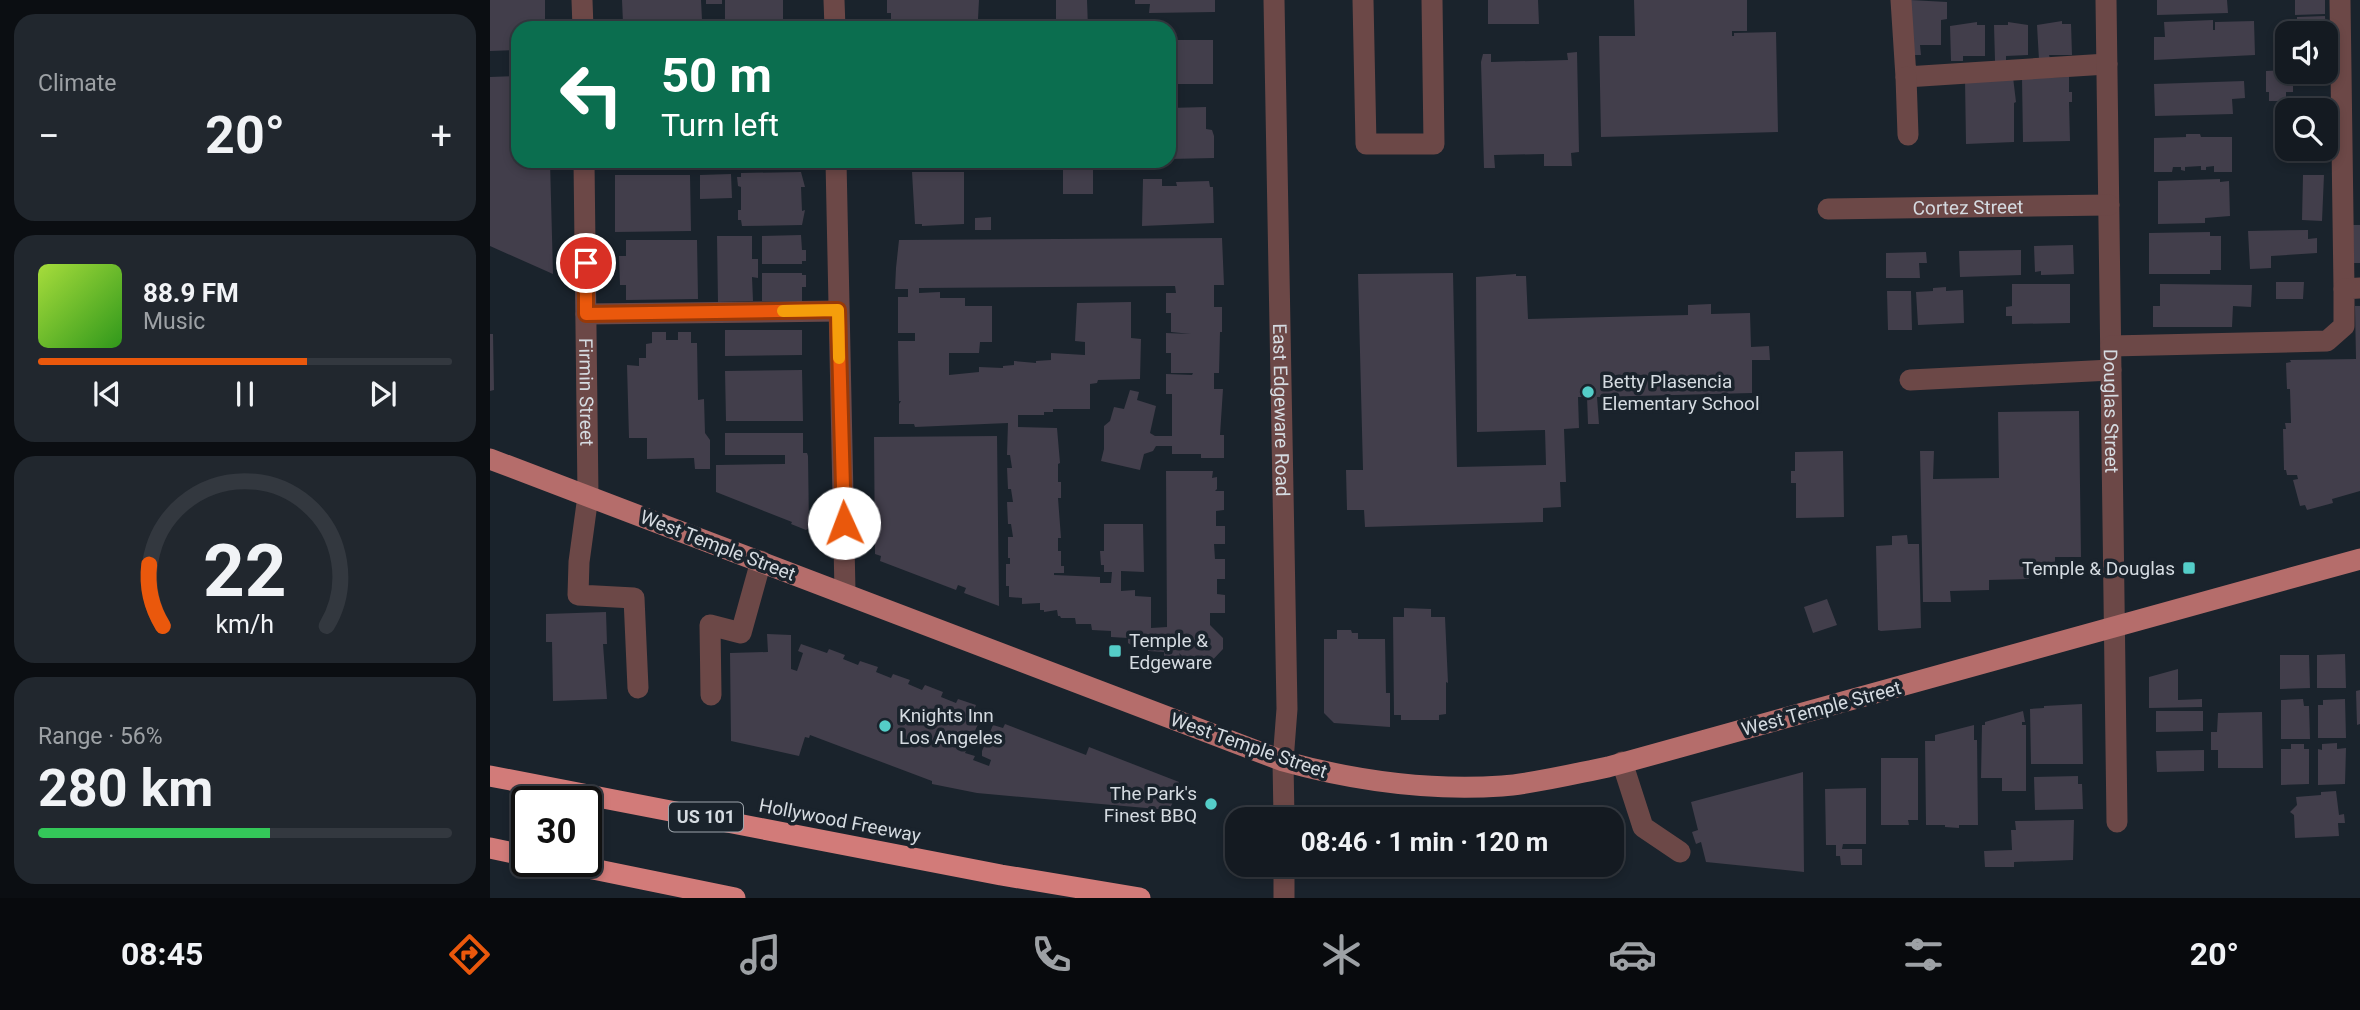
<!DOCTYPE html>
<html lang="en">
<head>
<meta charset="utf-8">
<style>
  :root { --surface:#141a21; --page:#21272e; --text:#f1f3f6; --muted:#9da1a5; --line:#33383f; --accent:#ea580c }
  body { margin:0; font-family:Roboto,sans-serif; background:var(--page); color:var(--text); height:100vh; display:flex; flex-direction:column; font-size:26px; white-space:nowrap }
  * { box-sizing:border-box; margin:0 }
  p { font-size:23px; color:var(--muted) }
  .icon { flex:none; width:38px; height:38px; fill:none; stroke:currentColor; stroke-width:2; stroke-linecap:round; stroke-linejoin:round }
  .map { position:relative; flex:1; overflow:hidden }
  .sheet { display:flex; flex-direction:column; gap:14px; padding:14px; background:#0b0e12; width:490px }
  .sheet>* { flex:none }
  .guide { position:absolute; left:21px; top:21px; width:665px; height:147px; border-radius:21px; box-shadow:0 4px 10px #0003,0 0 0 2px var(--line); background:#0b6e4f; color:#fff; overflow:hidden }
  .controls { position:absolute; left:1785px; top:21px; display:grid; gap:14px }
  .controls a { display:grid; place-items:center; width:63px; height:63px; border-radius:14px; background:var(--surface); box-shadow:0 4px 10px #0003,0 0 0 2px var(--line); font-size:35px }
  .speed { position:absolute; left:21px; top:786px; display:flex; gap:14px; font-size:35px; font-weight:700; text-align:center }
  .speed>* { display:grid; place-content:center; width:91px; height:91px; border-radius:50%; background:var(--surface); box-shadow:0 4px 10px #0003,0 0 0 2px var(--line); line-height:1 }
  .speed .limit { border:4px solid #111; border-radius:10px; background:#fff; color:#111 }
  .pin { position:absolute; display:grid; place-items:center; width:60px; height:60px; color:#fff; margin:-30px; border:4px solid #fff; border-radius:50%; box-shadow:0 2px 7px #0007 }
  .me { position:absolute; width:77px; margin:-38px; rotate:358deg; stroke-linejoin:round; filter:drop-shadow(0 0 5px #0008) }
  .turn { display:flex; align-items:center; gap:24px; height:147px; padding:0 35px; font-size:32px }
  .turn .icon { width:91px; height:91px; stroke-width:2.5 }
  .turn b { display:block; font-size:49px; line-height:60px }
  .big { font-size:52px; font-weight:700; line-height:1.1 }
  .sheet .widget { flex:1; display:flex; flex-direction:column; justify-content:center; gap:10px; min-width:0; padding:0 24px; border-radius:21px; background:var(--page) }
  .sheet .dial { align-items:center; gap:0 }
  .dial svg { height:182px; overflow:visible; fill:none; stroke:var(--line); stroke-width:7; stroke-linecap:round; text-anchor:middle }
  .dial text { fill:var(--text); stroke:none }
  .song { display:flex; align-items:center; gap:21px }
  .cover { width:84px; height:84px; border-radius:10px; background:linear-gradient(135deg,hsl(80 70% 55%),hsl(110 70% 35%)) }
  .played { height:7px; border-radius:4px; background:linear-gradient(90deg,var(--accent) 65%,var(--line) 65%) }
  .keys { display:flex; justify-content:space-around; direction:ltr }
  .heat { display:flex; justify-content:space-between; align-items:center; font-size:38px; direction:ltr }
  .charge { height:10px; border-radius:5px; background:linear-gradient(90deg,#34c759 56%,var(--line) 0) }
  .trip { position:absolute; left:735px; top:807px; width:399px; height:70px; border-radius:21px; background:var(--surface); box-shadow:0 4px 10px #0003,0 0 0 2px var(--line); font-weight:700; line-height:70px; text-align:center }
  .dock { display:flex; height:112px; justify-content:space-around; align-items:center; background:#080a0d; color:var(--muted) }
  .dock .icon { width:49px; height:49px }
  .dock .active { color:var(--accent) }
  .dock b { font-size:32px; color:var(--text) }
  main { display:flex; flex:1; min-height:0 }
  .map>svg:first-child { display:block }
  .building { fill:#423e4b }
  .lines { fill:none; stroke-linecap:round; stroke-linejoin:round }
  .minor { stroke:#6c4847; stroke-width:21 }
  .major { stroke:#b56d6b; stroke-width:21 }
  .highway { stroke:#d27b79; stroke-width:21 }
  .route-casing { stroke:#983908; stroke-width:18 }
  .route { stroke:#ea580c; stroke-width:12 }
  .slow { stroke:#f59e0b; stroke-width:12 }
  .poi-dot { fill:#54cdc8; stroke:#1a232c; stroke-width:2.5 }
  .labels { text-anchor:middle; stroke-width:7; stroke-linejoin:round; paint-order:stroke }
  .shield { fill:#1a232c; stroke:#9da4ab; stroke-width:2 }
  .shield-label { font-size:18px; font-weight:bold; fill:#d5dbe1 }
  .street-label { font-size:19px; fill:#d5dbe1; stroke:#1a232c }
  .poi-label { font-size:19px; fill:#d5dbe1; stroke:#1a232c; text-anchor:start }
</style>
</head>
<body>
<main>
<section class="sheet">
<div class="widget"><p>Climate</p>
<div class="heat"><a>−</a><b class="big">20°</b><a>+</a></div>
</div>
<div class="widget">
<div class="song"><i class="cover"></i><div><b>88.9 FM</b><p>Music</p></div></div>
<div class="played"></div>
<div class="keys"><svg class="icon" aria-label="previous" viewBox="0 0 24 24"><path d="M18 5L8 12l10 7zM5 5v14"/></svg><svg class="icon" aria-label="pause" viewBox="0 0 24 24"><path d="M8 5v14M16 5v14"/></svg><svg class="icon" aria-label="next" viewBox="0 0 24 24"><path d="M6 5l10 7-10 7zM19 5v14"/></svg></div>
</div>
<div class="widget dial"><svg viewBox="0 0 100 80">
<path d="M14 69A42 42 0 1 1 86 69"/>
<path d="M14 69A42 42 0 0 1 8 42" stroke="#ea580c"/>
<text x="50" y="56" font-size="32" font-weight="700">22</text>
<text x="50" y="72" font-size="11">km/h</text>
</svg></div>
<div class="widget"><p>Range · 56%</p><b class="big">280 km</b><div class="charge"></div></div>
</section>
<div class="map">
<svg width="1870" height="898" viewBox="0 0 1870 898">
  <rect width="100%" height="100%" fill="#1a232c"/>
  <path class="building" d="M0,0H55V28H28V50L0,51Z
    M132,0H211L212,20H208V25L146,24V28H135V23H133Z
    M216,0H232V4H216Z
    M235,0H293V22L255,23V27H244V23H235Z
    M397,0H489L488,19H485V28H401V13H397Z
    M566,0H597L598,28H566Z
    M645,0H725V12L659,13L660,4H645Z
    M998,0H1048L1049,24H998Z
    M1144,0H1257V31H1242V36H1244V33L1286,32L1288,132L1111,137L1109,36H1145Z
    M1420,0L1457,2V19L1451,20V45H1430L1431,55H1421Z
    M1667,0H1737L1738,13L1667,15Z
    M1805,0H1835V14L1805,15Z
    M1835,16L1836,33H1807V17Z
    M1723,20V30H1725V22L1764,21L1765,55L1664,60V37H1675L1674,22Z
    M1572,21V24H1581L1582,55H1559L1560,59L1549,60L1547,25Z
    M1487,22V25H1495V56H1473V61H1461L1460,26Z
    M1518,22L1538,25V55L1516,56V61H1505L1504,25H1518Z
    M679,40H723V84H679Z
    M1087,52L1089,152L1081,153L1082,166H1054V154L1004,155L1005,168H994L991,62L993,54H1001V62L1078,60L1077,53Z
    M1797,70L1803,72V92H1796V101H1779V92H1776V71Z
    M28,76V161H60L63,274L0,246V77Z
    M1523,77L1526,102L1524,103V142L1476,144L1475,79Z
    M1579,77V92H1582V102H1579L1580,141L1533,142L1532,78Z
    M1754,81L1755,98L1742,99L1743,114L1665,116L1664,84Z
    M716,107V129L722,130L724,136V158L679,159V108Z
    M1696,134H1710L1711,137H1742V172H1724V166L1716,167V170H1711V166L1695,167V171L1691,170V167H1683L1682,172H1664V138L1696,137Z
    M127,161H198V166L137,164V166H133Z
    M603,165V194H573V166Z
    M311,172L315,187H311L312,211L315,210L312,225L252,226L251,220H248V210H251V187L248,186L247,177H251V173Z
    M422,172H474V224L432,226V224H425Z
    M241,174L242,198L210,199V175Z
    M125,175H200L201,231L125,232Z
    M1813,175H1834L1832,221L1812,220Z
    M653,179H672V186H687L686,182L719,181L720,187H723L724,223L652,226Z
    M1730,179V182L1739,181L1740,216L1715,218V223L1668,224V181Z
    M501,217V230H485V218Z
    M1862,225H1870V263H1864Z
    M1818,230V239L1827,238V253L1781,256V268L1760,269L1758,231Z
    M1720,232V236H1731V270H1720V274H1659V233Z
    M311,235L312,250H316V261H312V264H272V236Z
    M227,236H262V259H268V278L262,277L263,301L228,302Z
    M732,238L734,285H724V307H732V332H730L729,373H724V389H733L730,435H734V458H711V454H682V446H666L663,451L654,454L650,470L611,461L614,449V426L620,421L624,407L634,409L640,390L649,392L647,400L666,406L660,433L665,436H682V394H676V374L702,375L703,373H681V353H676V333L701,334L681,332V313H676V293H686L685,286L429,288V293L450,292V298H475V306H502V342H490L489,353H459V375L489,372V367L513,368V366L524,365V361L546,363V361L561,360V353L595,355V342L585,341L587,303L641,302V338L651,339L650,379L608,380L607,383L600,384V409H563V412H554V415H528V427L567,428L570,463L568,464V482H571V498H568L571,538H568V551H571V566H574V573H564V575L610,577V583H621L622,572H614V565H611L610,551H614V524H653L654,572L631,571V591L645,590V596L661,597V628L677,627L676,471H723L722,478L727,477V489L725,491H734V510L726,511V526H735V544H724L725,559H735V579H727V594L735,595V613H720V625L733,638V649L716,667L705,668L689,653L690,656H674V652L658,651V643L656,645H641L638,643V638L621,637V631L602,630L601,624H586L585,618H571L570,616H568L567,610L554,612V610H550V603L532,604V598L519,597V586H516V564H520V558H518V537H523L521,524H518L517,502H523L521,489H518L517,468H522L520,455H517L518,423L425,427L424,424H409V404L411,401H409L408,341H425V333H408V297H418V289H405L406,268L409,240Z
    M136,240H207L208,299L136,300V285H130L129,256H136Z
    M1583,245L1584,274L1551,275V271L1545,272L1544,246Z
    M1531,250V275L1470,277L1469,251Z
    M1436,252L1437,263H1429L1430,278H1396V253Z
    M272,273H312V275H316V287H312V301H272Z
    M963,273L967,467L1056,465L1055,430L987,432L986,277L1026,274V276H1036L1038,319L1198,315V305L1221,304V314L1260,313L1261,347L1279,346L1280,360H1262V393L1107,397L1109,424H1098L1097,397H1088L1089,428L1074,429L1076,482H1070L1071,507L1053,508V522L875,527L874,510H857L856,470H873L868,274Z
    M1786,282H1814L1813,299H1786Z
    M1522,284H1580V323L1522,324V316H1516V307L1522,306Z
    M1670,284L1762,285L1761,307L1743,306L1742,327H1663V306H1670Z
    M1456,287V291L1473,290L1474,323L1428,325L1426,292L1443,291V288Z
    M1397,291H1421L1422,330H1398Z
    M1865,306H1870V491L1842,499L1843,503L1817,510L1815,505L1810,506L1803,480L1808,479L1807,475H1797L1796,470H1794L1793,429H1796L1795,423H1801L1800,389H1797L1796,363L1801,362L1800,360L1866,359Z
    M235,330H312V355L235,356Z
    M162,332H176V340H188V332H201V343H207L208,400L214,399L215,433L220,440V469H205L204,458L157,459V438H139L137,365L149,366V358H156V344L162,343Z
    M0,334H3L4,390L0,391Z
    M312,370L313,421H236L235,371Z
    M1589,411L1591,557H1565V571L1539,572V579L1499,580V590L1460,591L1461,602H1433L1430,451H1444L1443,479L1509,478L1508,412Z
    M235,433H313V453H317L318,456L319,528L316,530L301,524L302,522L226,492V465L295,464V455H235Z
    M507,436L509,606L474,593L476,588L468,585L466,590L390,561L391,556L385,554L384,437Z
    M1353,451L1354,517L1306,518V483H1301V471H1305V452Z
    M1417,535L1418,544H1429L1431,628L1391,631L1388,630L1386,546L1402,545V536Z
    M1337,599L1347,625L1323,633L1314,607Z
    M914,608L941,609V617H955L958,683L956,682V714L949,715V720H911V715H904L903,617H914Z
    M116,612L117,644H113L117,699L63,701L62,642H56V614Z
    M847,630H861L862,633H868V639H895L896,693H900V727L844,723L834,713V639H847Z
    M277,634L301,635V669L307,671L313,653L308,651L311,644L337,653L339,649L355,655L353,659L368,665L370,661L388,667L386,672L401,678L403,674L420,680L418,684L432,690L435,685L453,692L451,697L466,703L468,699L486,705L484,710L493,713L475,753L485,756L483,760L499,766L501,760L492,756V751L503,725L513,728L515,724L596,755L599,747L689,782L682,804L679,810L487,793L442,784V781L320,735L319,738L315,737L309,756L241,741L240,653L278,652Z
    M1855,654L1856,688H1827V655Z
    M1790,655H1819L1820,688L1790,689Z
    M1688,669V700L1712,699V707L1659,708V677Z
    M1870,690V724L1867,725L1866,691Z
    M1813,699L1814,706H1819L1820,739H1791V700Z
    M1855,699L1856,738H1828V705H1833V700Z
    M1592,704L1593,764H1541L1540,709L1554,708V706Z
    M1533,711L1535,722H1532V725H1536V791H1512V778H1491L1492,725H1495V722Z
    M1666,711H1713V731L1666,732Z
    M1772,712L1773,768H1728V750H1721V732H1727L1728,713Z
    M1484,725V740H1487L1488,825H1469V828L1455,827V825H1436L1435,741H1445V735Z
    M1847,743V749L1856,748L1855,784L1828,785V749L1832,750V744Z
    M1801,744H1814V749H1819V784L1791,785V749H1801Z
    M1714,750V771L1667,772L1666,751Z
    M1391,758H1428V820H1418L1419,825H1391Z
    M1313,772L1314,872L1216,862L1211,842L1206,844L1202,832L1208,830L1201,802Z
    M1588,776V784H1592L1593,809L1545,810L1544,777Z
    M1376,788V844H1353L1352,849H1372V865H1351L1350,856H1346V845H1336L1335,789Z
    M1846,791L1849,815L1854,814L1855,823H1848L1849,836L1805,838L1804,815L1800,812L1807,805L1806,797L1831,795V792Z
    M1584,820L1583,860L1524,862V867H1495L1494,851L1522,850L1521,830H1526L1525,821Z"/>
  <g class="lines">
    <g class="minor">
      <path d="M92,0L93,28"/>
      <path d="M344,0L345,28"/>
      <path id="s1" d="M784,0L797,709L793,761L794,819"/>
      <path d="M873,0L876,144H944L942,0"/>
      <path d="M1411,0L1416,77L1617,64"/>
      <path id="s2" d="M1616,0L1627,822"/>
      <path d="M1850,0L1854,289"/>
      <path d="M1416,77L1418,135"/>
      <path id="s3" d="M94,161L98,496L89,562L88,595L144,598L148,688"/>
      <path d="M346,161L355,592"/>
      <path id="s4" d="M1338,209L1619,205"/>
      <path d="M96,314L348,311"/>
      <path d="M1621,346L1837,341L1854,326V289L1870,288"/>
      <path d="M1420,380L1621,370"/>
      <path d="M221,695L220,625L251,633L271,561"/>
      <path d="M1132,762L1153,827L1190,852"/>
      <path d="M794,864V898"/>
    </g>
    <path class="major" d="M0,459L793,761C865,781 937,791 1012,786C1048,783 1083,774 1118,767L1870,559"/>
    <path class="highway" d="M0,776L511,875L650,898
      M0,848L37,856
      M64,861L245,898"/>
  </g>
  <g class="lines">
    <g class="route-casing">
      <path id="route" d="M96,263V314L348,310L354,523"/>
    </g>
    <use href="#route" class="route"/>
    <path class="slow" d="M293,311L348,310L349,358"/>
  </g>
  <g class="poi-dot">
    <circle cx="1098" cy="392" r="7"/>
    <rect x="1692" y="561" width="14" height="14" rx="3.5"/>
    <rect x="618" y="644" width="14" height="14" rx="3.5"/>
    <circle cx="395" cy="726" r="7"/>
    <circle cx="721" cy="804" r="7"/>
  </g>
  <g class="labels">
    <rect class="shield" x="179" y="802.5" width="74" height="29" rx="5"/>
    <g class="shield-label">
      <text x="216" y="823">US 101</text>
    </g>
    <g class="street-label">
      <text dy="7" stroke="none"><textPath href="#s4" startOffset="140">Cortez Street</textPath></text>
      <text dy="7" stroke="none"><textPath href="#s3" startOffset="231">Firmin Street</textPath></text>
      <text dy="7" stroke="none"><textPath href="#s1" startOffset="410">East Edgeware Road</textPath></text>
      <text dy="7" stroke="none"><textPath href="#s2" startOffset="411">Douglas Street</textPath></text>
      <text transform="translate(228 545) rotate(21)" y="7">West Temple Street</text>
      <text transform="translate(1331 708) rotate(-15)" y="7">West Temple Street</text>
      <text transform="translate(759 745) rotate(19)" y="7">West Temple Street</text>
      <text transform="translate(350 820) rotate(11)" y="7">Hollywood Freeway</text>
    </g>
    <g class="poi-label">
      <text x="1112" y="388">Betty Plasencia<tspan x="1112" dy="22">Elementary School</tspan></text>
      <text x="1685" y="575" text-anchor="end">Temple &amp; Douglas</text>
      <text x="639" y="647">Temple &amp;<tspan x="639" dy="22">Edgeware</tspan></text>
      <text x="409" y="722">Knights Inn<tspan x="409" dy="22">Los Angeles</tspan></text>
      <text x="707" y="800" text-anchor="end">The Park's<tspan x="707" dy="22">Finest BBQ</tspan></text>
    </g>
  </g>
</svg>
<div class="controls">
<a><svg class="icon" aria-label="sound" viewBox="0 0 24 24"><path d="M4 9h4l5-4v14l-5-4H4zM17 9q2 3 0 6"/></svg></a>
<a><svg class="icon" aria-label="search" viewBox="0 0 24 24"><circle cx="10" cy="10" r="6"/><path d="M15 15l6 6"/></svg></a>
</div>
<div class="speed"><div class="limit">30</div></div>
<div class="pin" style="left:96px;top:263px;background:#d93025"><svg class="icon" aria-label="arrive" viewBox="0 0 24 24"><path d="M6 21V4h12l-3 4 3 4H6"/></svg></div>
<svg class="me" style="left:354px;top:523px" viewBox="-20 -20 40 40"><circle r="19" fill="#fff"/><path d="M0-13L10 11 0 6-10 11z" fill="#ea580c"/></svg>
<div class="trip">08:46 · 1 min · 120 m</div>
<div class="guide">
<div class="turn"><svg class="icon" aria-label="left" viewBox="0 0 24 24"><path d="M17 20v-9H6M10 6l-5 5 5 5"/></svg><div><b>50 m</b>Turn left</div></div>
</div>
</div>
</main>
<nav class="dock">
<b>08:45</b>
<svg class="icon active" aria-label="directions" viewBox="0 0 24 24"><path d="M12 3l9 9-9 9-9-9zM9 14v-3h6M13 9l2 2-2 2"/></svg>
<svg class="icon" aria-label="music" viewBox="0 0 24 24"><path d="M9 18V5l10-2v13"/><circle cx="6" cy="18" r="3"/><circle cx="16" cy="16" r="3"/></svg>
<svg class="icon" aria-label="phone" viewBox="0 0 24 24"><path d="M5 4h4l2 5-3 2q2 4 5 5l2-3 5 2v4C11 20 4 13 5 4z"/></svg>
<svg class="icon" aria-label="climate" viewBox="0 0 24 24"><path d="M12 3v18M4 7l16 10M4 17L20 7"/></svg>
<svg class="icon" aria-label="car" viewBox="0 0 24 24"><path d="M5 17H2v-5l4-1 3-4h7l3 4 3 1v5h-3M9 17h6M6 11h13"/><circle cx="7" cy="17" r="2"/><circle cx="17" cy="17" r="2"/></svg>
<svg class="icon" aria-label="filters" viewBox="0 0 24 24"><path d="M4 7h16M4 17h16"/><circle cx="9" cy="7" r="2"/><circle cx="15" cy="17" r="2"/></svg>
<b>20°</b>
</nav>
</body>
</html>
